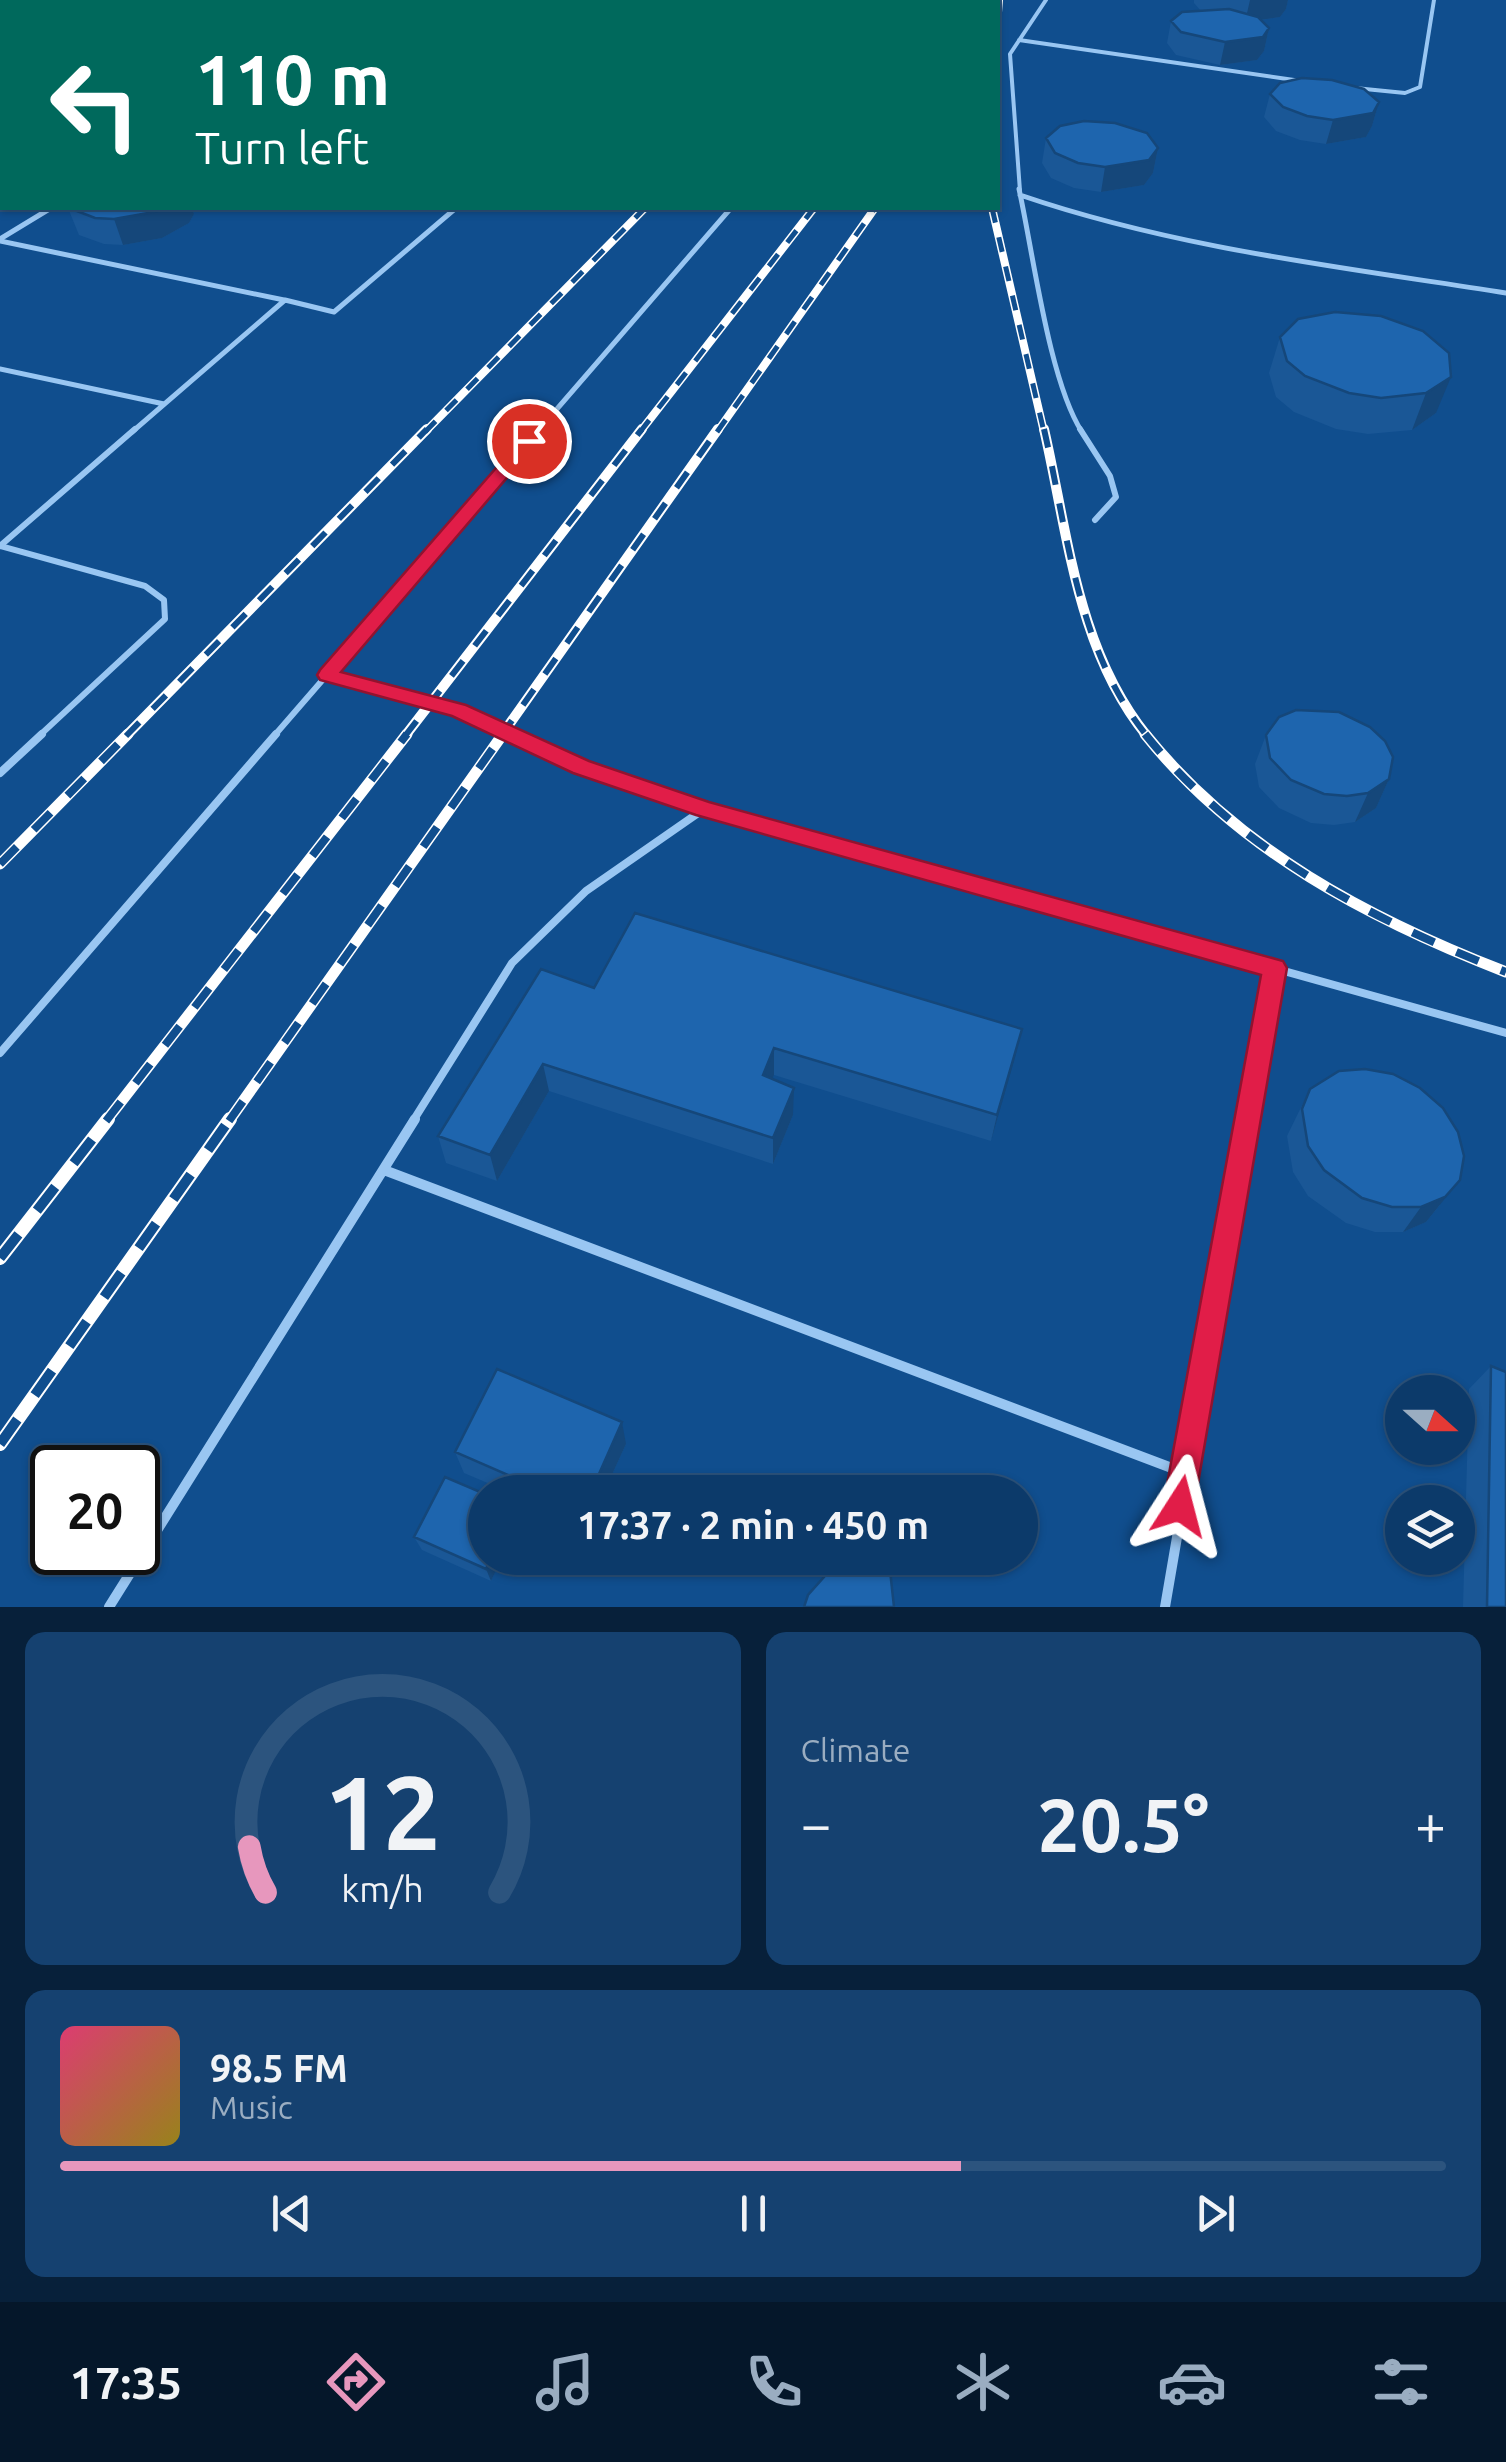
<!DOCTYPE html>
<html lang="en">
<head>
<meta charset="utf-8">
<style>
  :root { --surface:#0c3a6a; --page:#154170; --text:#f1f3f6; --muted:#9aadc1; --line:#2c547e; --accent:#e797bd }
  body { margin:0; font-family:Ubuntu,sans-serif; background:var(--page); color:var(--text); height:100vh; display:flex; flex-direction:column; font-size:38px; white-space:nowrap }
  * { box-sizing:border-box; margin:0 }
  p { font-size:32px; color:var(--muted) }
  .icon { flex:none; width:55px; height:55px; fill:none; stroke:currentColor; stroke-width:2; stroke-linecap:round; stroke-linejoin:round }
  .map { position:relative; height:1607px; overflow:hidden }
  .drawer { display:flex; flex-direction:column; gap:25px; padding:25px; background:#07203a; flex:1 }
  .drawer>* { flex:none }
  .guide { position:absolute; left:0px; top:0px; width:1000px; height:210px; box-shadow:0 2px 8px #0004,0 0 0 2px var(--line); background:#00695c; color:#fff; overflow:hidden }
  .needle { width:65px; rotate:111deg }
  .controls { position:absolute; left:1385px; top:1375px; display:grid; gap:20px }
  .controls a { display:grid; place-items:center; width:90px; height:90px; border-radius:50%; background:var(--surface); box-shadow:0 2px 8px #0004,0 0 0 2px var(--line); font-size:50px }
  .speed { position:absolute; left:30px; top:1445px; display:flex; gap:20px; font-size:50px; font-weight:700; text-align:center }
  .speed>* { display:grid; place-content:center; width:130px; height:130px; border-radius:50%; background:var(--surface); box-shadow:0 2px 8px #0004,0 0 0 2px var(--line); line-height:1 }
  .speed .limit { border:5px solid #111; border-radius:15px; background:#fff; color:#111 }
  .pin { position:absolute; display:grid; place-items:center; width:85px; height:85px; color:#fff; margin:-42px; border:5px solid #fff; border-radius:50%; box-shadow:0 2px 10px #0007 }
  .me { position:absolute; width:110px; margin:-55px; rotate:9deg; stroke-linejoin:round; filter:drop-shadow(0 0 8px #0008) }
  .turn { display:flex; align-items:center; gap:35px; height:210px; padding:0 30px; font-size:45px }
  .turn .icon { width:130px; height:130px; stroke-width:2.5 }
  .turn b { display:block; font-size:70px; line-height:85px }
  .big { font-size:75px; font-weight:700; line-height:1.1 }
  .drawer .card { flex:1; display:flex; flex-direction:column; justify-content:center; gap:15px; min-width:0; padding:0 35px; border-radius:20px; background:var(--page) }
  .drawer .dial { align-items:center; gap:0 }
  .dial svg { height:260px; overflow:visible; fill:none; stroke:var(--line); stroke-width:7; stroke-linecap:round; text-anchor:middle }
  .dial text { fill:var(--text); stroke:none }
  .song { display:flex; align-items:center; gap:30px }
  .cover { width:120px; height:120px; border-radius:15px; background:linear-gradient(135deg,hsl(340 70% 55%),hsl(50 70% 35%)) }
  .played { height:10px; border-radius:5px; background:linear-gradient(90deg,var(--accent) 65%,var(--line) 65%) }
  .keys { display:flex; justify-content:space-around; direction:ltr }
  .heat { display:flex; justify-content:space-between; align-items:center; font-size:55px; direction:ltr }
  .drawer .tiles { flex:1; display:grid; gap:25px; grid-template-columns:1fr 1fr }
  .card:last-child { grid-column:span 2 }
  .trip { position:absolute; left:468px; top:1475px; width:570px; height:100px; border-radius:50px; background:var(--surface); box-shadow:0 2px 8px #0004,0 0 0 2px var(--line); font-weight:700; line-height:100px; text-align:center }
  .menu { display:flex; height:160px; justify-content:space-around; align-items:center; background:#05172a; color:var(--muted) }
  .menu .icon { width:70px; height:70px }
  .menu .on { color:var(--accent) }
  .menu b { font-size:45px; color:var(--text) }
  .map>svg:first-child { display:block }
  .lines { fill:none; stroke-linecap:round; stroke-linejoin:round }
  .lane-far4 { stroke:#99c6f2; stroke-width:4 }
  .lane-far3 { stroke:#99c6f2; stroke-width:5 }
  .lane-far2 { stroke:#99c6f2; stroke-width:6 }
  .lane-far1 { stroke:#99c6f2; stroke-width:8 }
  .lane { stroke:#99c6f2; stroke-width:10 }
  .rail-far4-casing { stroke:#fff; stroke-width:6 }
  .rail-far3-casing { stroke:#fff; stroke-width:8 }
  .rail-far2-casing { stroke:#fff; stroke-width:10 }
  .rail-far1-casing { stroke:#fff; stroke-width:11 }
  .rail-casing { stroke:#fff; stroke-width:14 }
  .rail-far4 { stroke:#104e8e; stroke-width:4; stroke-dasharray:12; stroke-linecap:butt }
  .rail-far3 { stroke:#104e8e; stroke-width:5; stroke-dasharray:15; stroke-linecap:butt }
  .rail-far2 { stroke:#104e8e; stroke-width:6; stroke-dasharray:19; stroke-linecap:butt }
  .rail-far1 { stroke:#104e8e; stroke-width:8; stroke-dasharray:24; stroke-linecap:butt }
  .rail { stroke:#104e8e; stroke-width:10; stroke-dasharray:30; stroke-linecap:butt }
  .wall { fill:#1a5796 }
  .shaded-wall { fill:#15477a }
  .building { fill:#1e65ae; stroke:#15477a; stroke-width:2.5 }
  .route { fill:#e11d48; stroke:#92132f; stroke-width:2.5 }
</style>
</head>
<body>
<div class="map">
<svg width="1506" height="1607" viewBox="0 0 1506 1607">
  <rect width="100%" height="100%" fill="#104e8e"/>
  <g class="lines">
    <path class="lane-far4" d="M27,2L32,0
      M50,2L55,0
      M1019,40L1301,81
      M1355,88L1405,93L1420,87L1434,0
      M1020,191L1010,54L1046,0"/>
    <path class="lane-far3" d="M1019,189C1033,252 1049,381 1082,432
      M1020,195C1178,249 1342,267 1506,293
      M0,239L51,208
      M0,241L284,300
      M0,369L164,404
      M132,432L285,300L334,312L456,208
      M537,432L731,208"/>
    <path class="lane-far2" d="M1080,429L1110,476L1116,497L1095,520
      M0,546L135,429
      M0,546L145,586L164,600L165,619L39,736
      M327,675L459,710L515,736
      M274,736L540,429"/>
    <path class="lane-far1" d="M510,734L581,767L704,809L1506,1033
      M0,773L42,734
      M0,1053L276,734
      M413,1121L512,963L586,891L704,809
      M1249,1121L1275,968"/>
    <path class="lane" d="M384,1170L1185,1473
      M109,1607L415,1119
      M1165,1607L1249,1119"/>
    <g class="rail-far4-casing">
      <path id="rail-far4" d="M998,25L1000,0"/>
    </g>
    <g class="rail-far3-casing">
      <path id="rail-far3" d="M992,208L1044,432
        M425,432L645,208
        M640,432L814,208
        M717,432L875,208"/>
    </g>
    <g class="rail-far2-casing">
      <path id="rail-far2" d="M1044,429C1068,534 1077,650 1147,736
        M126,736L427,429
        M405,736L642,429
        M501,736L718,429"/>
    </g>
    <g class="rail-far1-casing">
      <path id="rail-far1" d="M1145,734C1238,850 1369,919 1506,972
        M0,864L128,734
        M106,1121L407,734
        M229,1121L503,734"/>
    </g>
    <g class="rail-casing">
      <path id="rail" d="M0,1258L108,1119
        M0,1444L230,1119"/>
    </g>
    <use href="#rail-far4" class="rail-far4"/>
    <use href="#rail-far3" class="rail-far3"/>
    <use href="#rail-far2" class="rail-far2"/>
    <use href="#rail-far1" class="rail-far1"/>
    <use href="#rail" class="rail"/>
  </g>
  <path class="wall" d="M93,0H184L183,2H93Z
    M428,0H508L504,2H433Z
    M541,0H628V2H541Z
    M1194,0H1288L1286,9L1280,17L1261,20L1269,28L1264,51L1257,60L1220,65L1176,55L1167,43L1171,21L1201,11L1194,3Z
    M1270,94L1379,102L1372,126L1366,137L1326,144L1300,140L1276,131L1264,117Z
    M1046,138L1158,148L1153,173L1144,185L1101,192L1074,188L1051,178L1042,163Z
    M68,208H192L194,214L189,223L162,238L123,245L104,244L79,235Z
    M1423,331L1436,413L1412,430L1368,434L1336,429L1294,412L1276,397L1269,373L1280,337Z
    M1266,735L1389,779L1376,808L1355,822L1334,825L1311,823L1279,808L1259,787L1255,764Z
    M594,988L1022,1029L991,1141L774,1075L772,1079L793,1115L773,1164L549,1091L497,1181L446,1163L438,1136Z
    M1310,1089L1440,1205L1426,1222L1403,1232H1375L1346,1223L1308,1196L1293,1172L1287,1136Z
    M1491,1366L1506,1607H1463L1469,1389Z
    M626,1444L604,1492H509L464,1473L455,1452Z
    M414,1537L485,1558H502L491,1581L422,1550Z"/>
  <path class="shaded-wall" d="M118,0H184L183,2H119Z
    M458,0H508L504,2H459Z
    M600,0H628V2H580Z
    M1250,0H1288L1286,9L1280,17L1245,22Z
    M1269,28L1264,51L1257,60L1220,65L1225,42Z
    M1379,102L1372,126L1366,137L1326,144L1333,120Z
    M1158,148L1153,173L1144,185L1101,192L1105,167Z
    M2,176V206L0,207V177Z
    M163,208H192L194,214L189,223L162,238L123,245L114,219Z
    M1451,377L1436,413L1412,430L1426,393Z
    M1389,779L1376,808L1355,822L1368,793Z
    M1022,1029L1015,1057L991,1141L997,1115Z
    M774,1048V1075L763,1102V1075Z
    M543,1064L549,1091L497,1181L490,1155Z
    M794,1088L793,1115L773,1164V1138Z
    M1460,1180L1426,1222L1403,1232L1421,1207Z
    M622,1422L626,1444L604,1492H591Z
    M491,1558H502L491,1581L486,1569Z"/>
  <path class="building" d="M204,0H290L284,2H203Z
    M406,0L412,2H355L398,0Z
    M563,0H600L580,2Z
    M1229,9L1258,17L1269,28L1263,37L1225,42L1181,32L1171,21L1182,12Z
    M1302,78L1332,80L1364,89L1379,102L1373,113L1333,120L1307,116L1283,107L1270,94L1280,83Z
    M1084,121L1115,123L1147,133L1158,148L1149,160L1105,167L1078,163L1055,153L1046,138L1060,126Z
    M0,144H2V176L0,177Z
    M69,208H163L154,212L114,219L95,218Z
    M1335,312L1381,316L1423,331L1449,353L1451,377L1426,393L1381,398L1349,393L1305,376L1287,361L1280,337L1298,319Z
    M1296,710L1339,712L1370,727L1385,741L1393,757L1389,779L1368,793L1347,796L1324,794L1291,780L1270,758L1266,735L1279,717Z
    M635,913L1022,1029L997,1115L774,1048L763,1075L794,1088L773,1138L543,1064L490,1155L438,1136L541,969L594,988Z
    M1365,1069L1393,1074L1420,1088L1443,1108L1458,1132L1464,1156L1460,1180L1445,1197L1421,1207H1392L1362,1198L1324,1170L1308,1146L1302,1109L1310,1089L1339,1071Z
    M1491,1366L1506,1372V1607H1487Z
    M497,1369L622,1422L591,1492H547L455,1452Z
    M445,1477L485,1494V1558H491L486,1569L414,1537Z
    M841,1558H880L889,1561L894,1607H804L808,1595Z"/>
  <path class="route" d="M529,436L537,441L535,445L341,672L466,705L589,761L709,802L1283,961L1287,968L1192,1518L1180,1523L1168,1518L1163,1506L1261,975L696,815L573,773L452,716L320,680L317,675L320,670L523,437Z"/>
</svg>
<div class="controls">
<a><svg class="needle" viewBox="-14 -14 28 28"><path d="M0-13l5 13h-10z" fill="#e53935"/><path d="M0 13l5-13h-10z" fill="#9aadc1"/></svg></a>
<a><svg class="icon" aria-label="layers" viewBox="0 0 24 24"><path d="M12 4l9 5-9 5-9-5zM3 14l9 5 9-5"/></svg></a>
</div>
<div class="speed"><div class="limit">20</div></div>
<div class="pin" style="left:529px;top:441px;background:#d93025"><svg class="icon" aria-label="arrive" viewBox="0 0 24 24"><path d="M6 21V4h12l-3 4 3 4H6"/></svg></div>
<svg class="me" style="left:1180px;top:1506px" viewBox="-20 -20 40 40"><path d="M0-17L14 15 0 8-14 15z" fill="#e11d48" stroke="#fff" stroke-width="4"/></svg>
<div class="trip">17:37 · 2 min · 450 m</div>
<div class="guide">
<div class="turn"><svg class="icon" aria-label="left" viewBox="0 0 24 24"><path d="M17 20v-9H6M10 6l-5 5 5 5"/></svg><div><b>110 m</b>Turn left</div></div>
</div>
</div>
<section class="drawer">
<div class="tiles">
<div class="card dial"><svg viewBox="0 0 100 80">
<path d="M14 69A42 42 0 1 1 86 69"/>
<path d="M14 69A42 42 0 0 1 9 55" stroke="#e797bd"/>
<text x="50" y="56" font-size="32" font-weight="700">12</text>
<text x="50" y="72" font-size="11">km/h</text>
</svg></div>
<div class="card"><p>Climate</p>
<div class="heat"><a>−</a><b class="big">20.5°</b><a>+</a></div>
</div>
<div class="card">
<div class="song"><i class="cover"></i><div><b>98.5 FM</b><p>Music</p></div></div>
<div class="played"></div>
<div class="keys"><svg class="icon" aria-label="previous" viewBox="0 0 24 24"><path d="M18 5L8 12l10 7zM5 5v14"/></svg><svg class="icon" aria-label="pause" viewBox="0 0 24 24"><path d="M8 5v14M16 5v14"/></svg><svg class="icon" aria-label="next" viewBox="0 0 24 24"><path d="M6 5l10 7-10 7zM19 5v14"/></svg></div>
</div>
</div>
</section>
<nav class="menu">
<b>17:35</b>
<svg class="icon on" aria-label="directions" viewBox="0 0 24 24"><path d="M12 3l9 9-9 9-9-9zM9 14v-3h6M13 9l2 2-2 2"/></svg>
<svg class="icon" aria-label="music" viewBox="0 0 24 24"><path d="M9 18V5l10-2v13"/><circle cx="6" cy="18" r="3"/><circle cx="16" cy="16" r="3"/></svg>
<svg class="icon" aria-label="phone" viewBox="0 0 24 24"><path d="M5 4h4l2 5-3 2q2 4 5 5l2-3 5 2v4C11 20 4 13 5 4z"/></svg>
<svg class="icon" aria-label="climate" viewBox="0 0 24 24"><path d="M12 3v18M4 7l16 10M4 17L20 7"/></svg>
<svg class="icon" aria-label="car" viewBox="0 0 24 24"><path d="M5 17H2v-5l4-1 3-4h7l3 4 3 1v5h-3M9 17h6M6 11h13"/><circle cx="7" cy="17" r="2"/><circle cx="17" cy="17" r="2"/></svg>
<svg class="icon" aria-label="filters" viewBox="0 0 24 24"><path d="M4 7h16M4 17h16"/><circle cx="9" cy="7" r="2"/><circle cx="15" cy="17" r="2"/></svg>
</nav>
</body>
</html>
